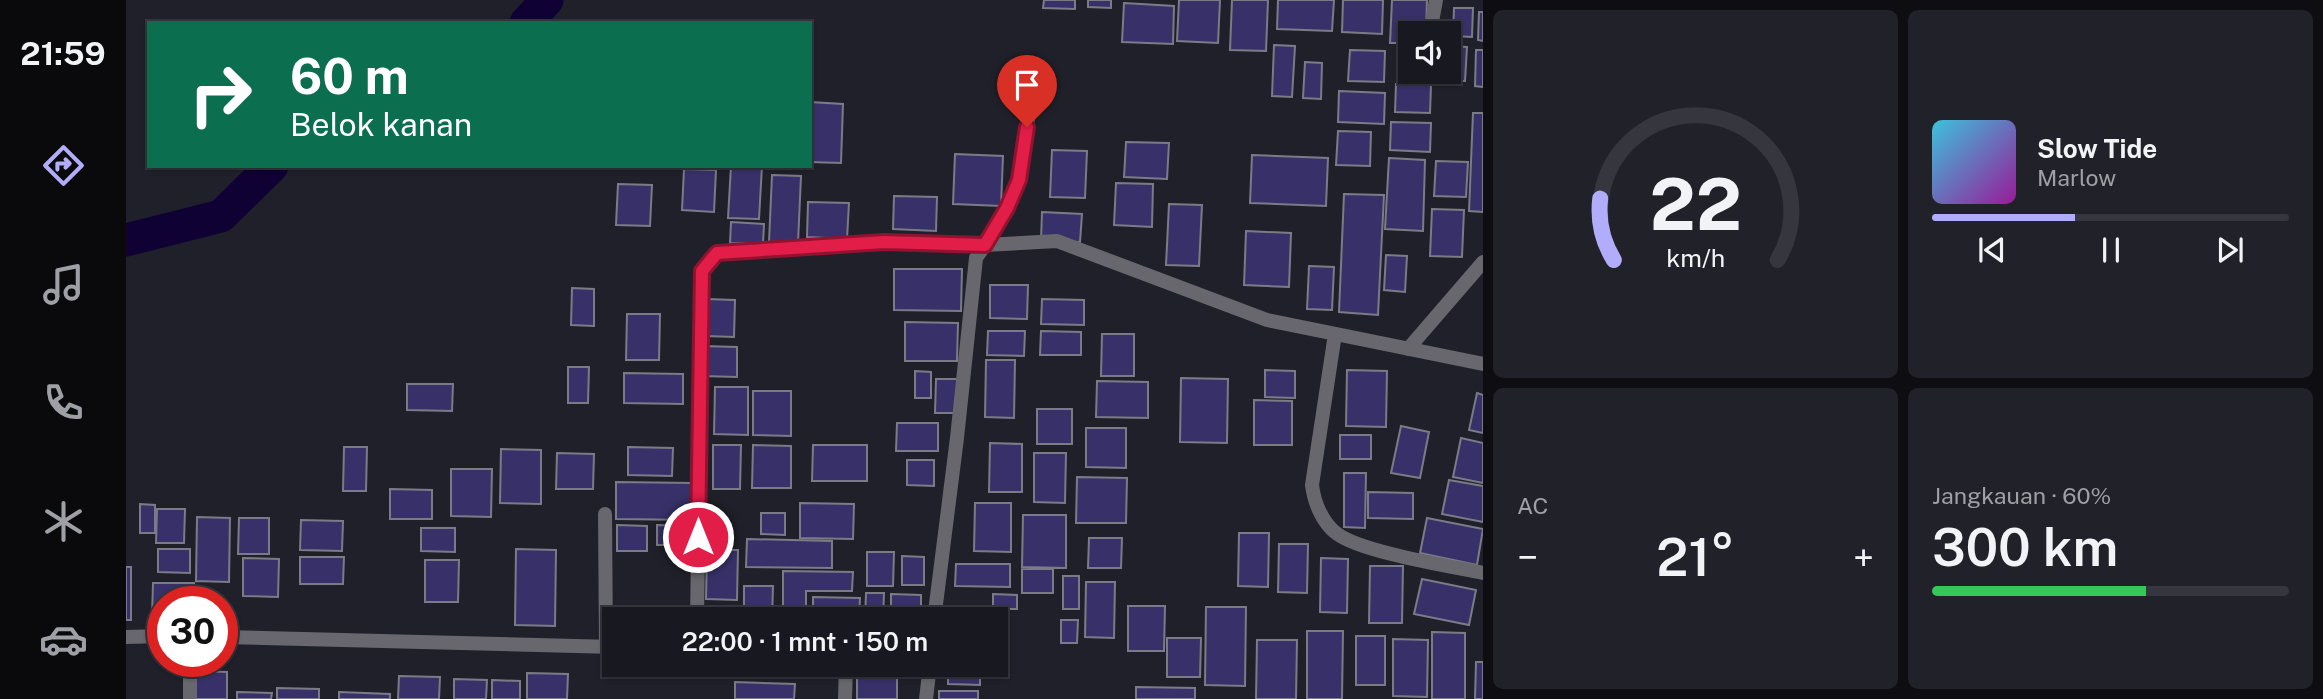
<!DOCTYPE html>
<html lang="id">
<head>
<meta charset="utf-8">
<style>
  :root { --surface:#181820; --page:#212129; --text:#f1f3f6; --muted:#9fa0a5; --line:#36373e; --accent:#b1adfa }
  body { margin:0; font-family:"Public Sans",sans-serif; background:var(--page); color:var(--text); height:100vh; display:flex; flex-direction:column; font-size:26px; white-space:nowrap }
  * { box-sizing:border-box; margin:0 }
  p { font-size:23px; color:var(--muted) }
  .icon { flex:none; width:38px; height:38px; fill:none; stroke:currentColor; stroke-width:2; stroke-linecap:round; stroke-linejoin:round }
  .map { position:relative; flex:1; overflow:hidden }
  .drawer { display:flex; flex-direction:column; gap:10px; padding:10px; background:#0d0d12; width:840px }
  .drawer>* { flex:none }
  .top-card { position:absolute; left:21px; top:21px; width:665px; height:147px; border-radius:0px; box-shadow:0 2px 5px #0004,0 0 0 2px var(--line); background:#0b6e4f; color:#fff; overflow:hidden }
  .fabs { position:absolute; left:1272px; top:21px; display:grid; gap:14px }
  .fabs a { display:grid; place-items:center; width:63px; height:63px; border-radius:0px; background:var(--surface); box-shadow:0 2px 5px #0004,0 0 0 2px var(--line); font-size:35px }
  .speed { position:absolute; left:21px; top:586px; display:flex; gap:14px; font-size:35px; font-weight:700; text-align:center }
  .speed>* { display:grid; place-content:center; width:91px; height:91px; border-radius:50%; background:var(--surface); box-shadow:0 2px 5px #0004,0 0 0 2px var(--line); line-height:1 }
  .speed .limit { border:10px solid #d22; background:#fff; color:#111 }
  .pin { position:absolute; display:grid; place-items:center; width:60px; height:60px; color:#fff; margin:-72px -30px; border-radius:50% 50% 50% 0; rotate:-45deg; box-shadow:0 0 7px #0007 }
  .pin .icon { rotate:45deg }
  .me { position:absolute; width:77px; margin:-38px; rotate:0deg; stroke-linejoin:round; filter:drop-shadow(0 0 5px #0008) }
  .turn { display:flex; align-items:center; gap:24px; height:147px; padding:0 28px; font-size:32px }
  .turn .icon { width:91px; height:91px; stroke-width:2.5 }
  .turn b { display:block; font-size:49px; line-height:60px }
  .big { font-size:52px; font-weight:600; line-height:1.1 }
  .drawer .card { flex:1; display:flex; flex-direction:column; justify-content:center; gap:10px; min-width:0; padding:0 24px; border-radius:10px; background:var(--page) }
  .drawer .dial { align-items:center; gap:0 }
  .dial svg { height:182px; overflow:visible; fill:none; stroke:var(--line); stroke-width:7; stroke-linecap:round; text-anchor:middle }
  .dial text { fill:var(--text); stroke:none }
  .song { display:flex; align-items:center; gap:21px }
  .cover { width:84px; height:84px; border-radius:10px; background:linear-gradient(135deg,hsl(190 70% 55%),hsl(300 70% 35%)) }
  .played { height:7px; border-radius:4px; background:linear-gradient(90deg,var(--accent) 40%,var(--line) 40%) }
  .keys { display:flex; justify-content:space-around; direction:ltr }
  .heat { display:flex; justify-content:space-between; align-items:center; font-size:38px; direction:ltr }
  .charge { height:10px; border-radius:5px; background:linear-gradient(90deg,#34c759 60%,var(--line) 0) }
  .drawer .tiles { flex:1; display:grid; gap:10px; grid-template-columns:repeat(2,1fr) }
  .trip { position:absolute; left:476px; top:607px; width:406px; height:70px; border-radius:0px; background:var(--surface); box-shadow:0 2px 5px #0004,0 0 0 2px var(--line); font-weight:600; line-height:70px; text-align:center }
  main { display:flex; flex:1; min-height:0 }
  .tab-bar { display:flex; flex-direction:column; width:126px; justify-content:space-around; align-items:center; background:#0a0a0d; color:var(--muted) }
  .tab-bar .icon { width:49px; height:49px }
  .tab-bar .selected { color:var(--accent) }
  .tab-bar b { font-size:32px; color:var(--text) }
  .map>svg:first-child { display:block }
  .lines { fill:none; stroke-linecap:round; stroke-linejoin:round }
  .canal { stroke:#100135; stroke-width:33 }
  .building { fill:#383169; stroke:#7b7b87; stroke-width:2 }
  .street { stroke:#67676d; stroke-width:14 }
  .route-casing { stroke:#92132f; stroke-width:18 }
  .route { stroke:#e11d48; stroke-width:12 }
</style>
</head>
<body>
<main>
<nav class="tab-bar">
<b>21:59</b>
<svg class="icon selected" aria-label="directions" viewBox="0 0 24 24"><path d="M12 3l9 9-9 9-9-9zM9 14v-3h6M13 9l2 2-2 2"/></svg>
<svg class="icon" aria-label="music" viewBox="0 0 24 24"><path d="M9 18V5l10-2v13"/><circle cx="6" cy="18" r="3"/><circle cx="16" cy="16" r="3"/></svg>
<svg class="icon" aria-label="phone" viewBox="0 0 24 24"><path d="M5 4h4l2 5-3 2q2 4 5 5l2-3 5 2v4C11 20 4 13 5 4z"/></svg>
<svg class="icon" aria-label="climate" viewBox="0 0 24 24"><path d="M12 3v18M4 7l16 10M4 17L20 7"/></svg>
<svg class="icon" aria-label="car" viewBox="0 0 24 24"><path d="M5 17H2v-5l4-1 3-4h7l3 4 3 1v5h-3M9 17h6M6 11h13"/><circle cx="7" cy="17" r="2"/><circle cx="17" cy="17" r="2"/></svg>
</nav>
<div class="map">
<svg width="1357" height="699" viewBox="0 0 1357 699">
  <rect width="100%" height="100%" fill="#20202a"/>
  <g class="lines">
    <path class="canal" d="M400,23L421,0
      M0,240L95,216L146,166"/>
  </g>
  <path class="building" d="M918,0H949V9L917,8Z
    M962,0H985V8L962,7Z
    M1053,0H1094L1092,43L1051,41Z
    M1106,0H1142L1140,51L1104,50Z
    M1152,0H1208L1206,31L1151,29Z
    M1217,0H1257L1256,34L1216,32Z
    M1266,0H1301L1300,33H1284V43H1264Z
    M998,3L1048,6L1047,44L996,42Z
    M1328,8H1347L1346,37L1327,36Z
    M1353,12H1357V41L1352,40Z
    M1148,45L1169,46L1166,97L1146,96Z
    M1323,46L1341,47L1339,81L1319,80L1320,72H1323Z
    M1224,50L1259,51L1258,82L1222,81Z
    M1350,50H1357V87L1349,86Z
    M1179,62L1196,63L1195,99L1177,98Z
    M1270,84L1305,85L1304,113L1269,112Z
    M1213,91L1259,93L1258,124L1212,122Z
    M684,102L717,104L715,163L684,162Z
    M1347,113H1357V212L1343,211Z
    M1265,122L1305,123L1304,152L1264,150Z
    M1212,131L1245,132L1244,166L1210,165Z
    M1000,142L1043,143L1041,179L998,177Z
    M926,150L961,151L959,198L924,197Z
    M829,154L877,156L875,206L827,204Z
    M1126,155L1202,158L1200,206L1124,203Z
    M1263,158L1299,160L1297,231L1259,229Z
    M1310,161L1342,162L1340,197L1308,196Z
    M605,166H636L633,219L602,218Z
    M558,169L590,170L588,212L556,210Z
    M646,175L675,176L672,243L643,242Z
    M990,183L1027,184L1026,227L988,225Z
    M492,184L526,185L524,226L490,225Z
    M1218,194L1258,195L1252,315L1213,312Z
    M768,196L811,197L810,231L767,229Z
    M682,202L723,203L721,239L681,237Z
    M1043,204L1076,205L1073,266L1040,265Z
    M1306,209L1338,210L1336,257L1304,256Z
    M916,212L956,214L954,242L915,241Z
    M605,222L638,224L637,244L604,243Z
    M1120,231L1165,233L1163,287L1118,285Z
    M1260,255L1281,256L1279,292L1258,290Z
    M1183,266L1208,267L1206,310L1181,309Z
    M768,269H836L835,311L768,310Z
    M864,285H902L901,319L864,318Z
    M446,288L468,289V326L445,325Z
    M580,299L609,300L608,337L579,336Z
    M916,299L958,300V325L915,324Z
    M501,314H534L533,360H500Z
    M779,322L832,323L831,361H779Z
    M862,331H899L898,356L861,355Z
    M915,331L955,332V355H914Z
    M976,334H1008V376H975Z
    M576,346L611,347V377L576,376Z
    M860,360H889L888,418L859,417Z
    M442,367H463L462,403H442Z
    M1139,370L1169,371V398L1139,397Z
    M1221,370L1261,371L1260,427L1220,426Z
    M789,371L805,372V398H789Z
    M498,373L557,374V404L498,403Z
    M1055,378L1102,379L1101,443L1054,442Z
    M810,379H831V413H809Z
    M971,381L1022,382V418L970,417Z
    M281,384H327L326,411L281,410Z
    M589,387H622V435L588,434Z
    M627,391H665V436L627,435Z
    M1351,393L1357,395V433L1343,430Z
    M1128,400L1166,401V445H1128Z
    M911,409H946V444H911Z
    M771,423H812V451H770Z
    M1275,426L1303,432L1294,478L1265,473Z
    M960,428H1000V468L960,467Z
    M1214,435H1245V459H1214Z
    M1335,438L1357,443V483L1327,477Z
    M864,443L896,444V492H863Z
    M587,445H615L614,489H587Z
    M627,445L665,446V488H626Z
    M687,445H741V481H686Z
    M218,447H241L240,491H217Z
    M502,447L547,448L546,476L502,475Z
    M375,449L415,450V504L374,503Z
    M431,453L468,454L467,489H430Z
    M908,453H940L939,503L908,502Z
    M781,460H808V486L781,485Z
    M325,469H366L365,517L325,516Z
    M1218,473H1240L1239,528L1218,527Z
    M951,477L1001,478L1000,523H950Z
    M1323,480L1357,486V522L1316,514Z
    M490,482L567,483V520L490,519Z
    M264,489L306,490V519H264Z
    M1242,492L1287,493V519L1242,518Z
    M674,503L728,504L727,539L674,538Z
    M849,503H885V552L848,551Z
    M14,504L29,505V533H14Z
    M31,509H59L58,543H30Z
    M635,513H659V535L635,534Z
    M897,515H940V568L896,567Z
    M71,517L104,518L103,582L70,581Z
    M113,518H143V554H112Z
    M1301,518L1357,529L1351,565L1294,553Z
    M175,520L217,521L216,551L174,550Z
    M491,525L521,526V551H491Z
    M531,525L565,526V545H531Z
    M295,528H329V552L295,551Z
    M1113,533H1143L1142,587L1112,586Z
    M963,538H996L995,568H962Z
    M621,539L706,541V568L620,567Z
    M1153,544H1182L1181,593L1152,592Z
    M32,549H64V573L32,572Z
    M390,549L430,550L429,626L389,625Z
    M581,550H612L611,600L580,599Z
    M741,552H768L767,586H741Z
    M776,556L798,557V585H776Z
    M174,557H218L217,584H174Z
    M117,558L153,559L152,597L117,596Z
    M1195,558L1222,559L1221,613L1194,612Z
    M299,560H333L332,602H299Z
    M830,564H884V587L829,586Z
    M1244,566H1277L1276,623H1243Z
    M0,567H5V620H0Z
    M896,569H927V593H896Z
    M657,571L727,572L726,591H680V620H657Z
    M937,576H953V609H937Z
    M1296,579L1350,590L1343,625L1288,614Z
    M960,582H989L988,638L959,637Z
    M27,583H68V602H37V616H26Z
    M618,586H647L646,620H618Z
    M740,593H758L757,620H739Z
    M765,594L795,595V620H765Z
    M867,594L891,595V609H867Z
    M687,597L734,598L733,620H687Z
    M821,606H859V620H821Z
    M1002,606H1039L1038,651H1002Z
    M1080,607H1120L1119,686L1079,685Z
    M935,620H952L951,643H935Z
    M1181,631H1217L1216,699H1181Z
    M1306,632L1339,633V699H1306Z
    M1230,636H1259V685H1230Z
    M1041,638H1075L1074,677H1041Z
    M1267,639L1302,640L1301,697L1267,696Z
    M1131,640H1171L1170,699H1130Z
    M1350,662H1357V699H1349Z
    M822,665H854V685L822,684Z
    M70,671L101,672V699H70Z
    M401,673L442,674L441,699H401Z
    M273,676L314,677L313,699H272Z
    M731,676L771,677V699H731Z
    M328,679L361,680L360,699H328Z
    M366,680L394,681V699H366Z
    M609,682L669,684L668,699H609Z
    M1010,687L1069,688V699H1010Z
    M151,688L193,689V699H151Z
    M813,691H852V699H813Z
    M111,692L146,693L145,699H111Z
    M213,692L264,694V699H213Z"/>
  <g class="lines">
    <path class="street" d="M1304,33L1310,0
      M1209,334L1186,485C1188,502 1196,522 1210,533C1234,552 1323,566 1357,573
      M1282,349L1357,262
      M479,514L480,647
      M571,620L576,271L591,253L758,242L859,245L881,208L893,180L905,100
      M808,620L831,438L850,258L859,245L931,241L1141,320L1357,364
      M0,637L37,636
      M96,637L488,647
      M64,699V662
      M719,699L720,665
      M800,699L804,665"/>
  </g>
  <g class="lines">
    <g class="route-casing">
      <path id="route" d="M572,537L576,271L591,253L758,242L859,245L881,208L893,180L901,127"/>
    </g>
    <use href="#route" class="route"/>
  </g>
</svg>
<div class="fabs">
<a><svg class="icon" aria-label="sound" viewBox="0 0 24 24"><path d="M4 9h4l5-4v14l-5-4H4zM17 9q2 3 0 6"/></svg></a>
</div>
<div class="speed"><div class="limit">30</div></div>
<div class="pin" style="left:901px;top:127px;background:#d93025"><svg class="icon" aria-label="arrive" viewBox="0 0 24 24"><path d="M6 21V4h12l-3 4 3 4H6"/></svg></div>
<svg class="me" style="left:572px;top:537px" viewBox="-20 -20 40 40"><circle r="17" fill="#e11d48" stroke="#fff" stroke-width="3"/><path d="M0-11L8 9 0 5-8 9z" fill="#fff"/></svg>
<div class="trip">22:00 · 1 mnt · 150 m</div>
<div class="top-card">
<div class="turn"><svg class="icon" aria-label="right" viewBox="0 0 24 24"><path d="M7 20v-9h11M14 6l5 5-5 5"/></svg><div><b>60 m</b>Belok kanan</div></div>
</div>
</div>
<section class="drawer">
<div class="tiles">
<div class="card dial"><svg viewBox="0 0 100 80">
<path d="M14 69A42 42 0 1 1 86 69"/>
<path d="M14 69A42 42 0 0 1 8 42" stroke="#b1adfa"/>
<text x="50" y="56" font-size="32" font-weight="700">22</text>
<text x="50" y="72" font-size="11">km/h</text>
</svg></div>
<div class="card">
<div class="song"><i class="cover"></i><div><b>Slow Tide</b><p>Marlow</p></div></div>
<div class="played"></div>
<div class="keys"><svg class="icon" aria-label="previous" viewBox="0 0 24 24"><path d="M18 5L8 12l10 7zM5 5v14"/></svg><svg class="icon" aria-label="pause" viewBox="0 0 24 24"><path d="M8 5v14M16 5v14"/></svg><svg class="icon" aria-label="next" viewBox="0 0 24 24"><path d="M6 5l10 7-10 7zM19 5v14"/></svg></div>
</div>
<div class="card"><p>AC</p>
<div class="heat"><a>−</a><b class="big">21°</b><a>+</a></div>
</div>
<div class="card"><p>Jangkauan · 60%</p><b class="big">300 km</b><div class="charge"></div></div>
</div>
</section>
</main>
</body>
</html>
